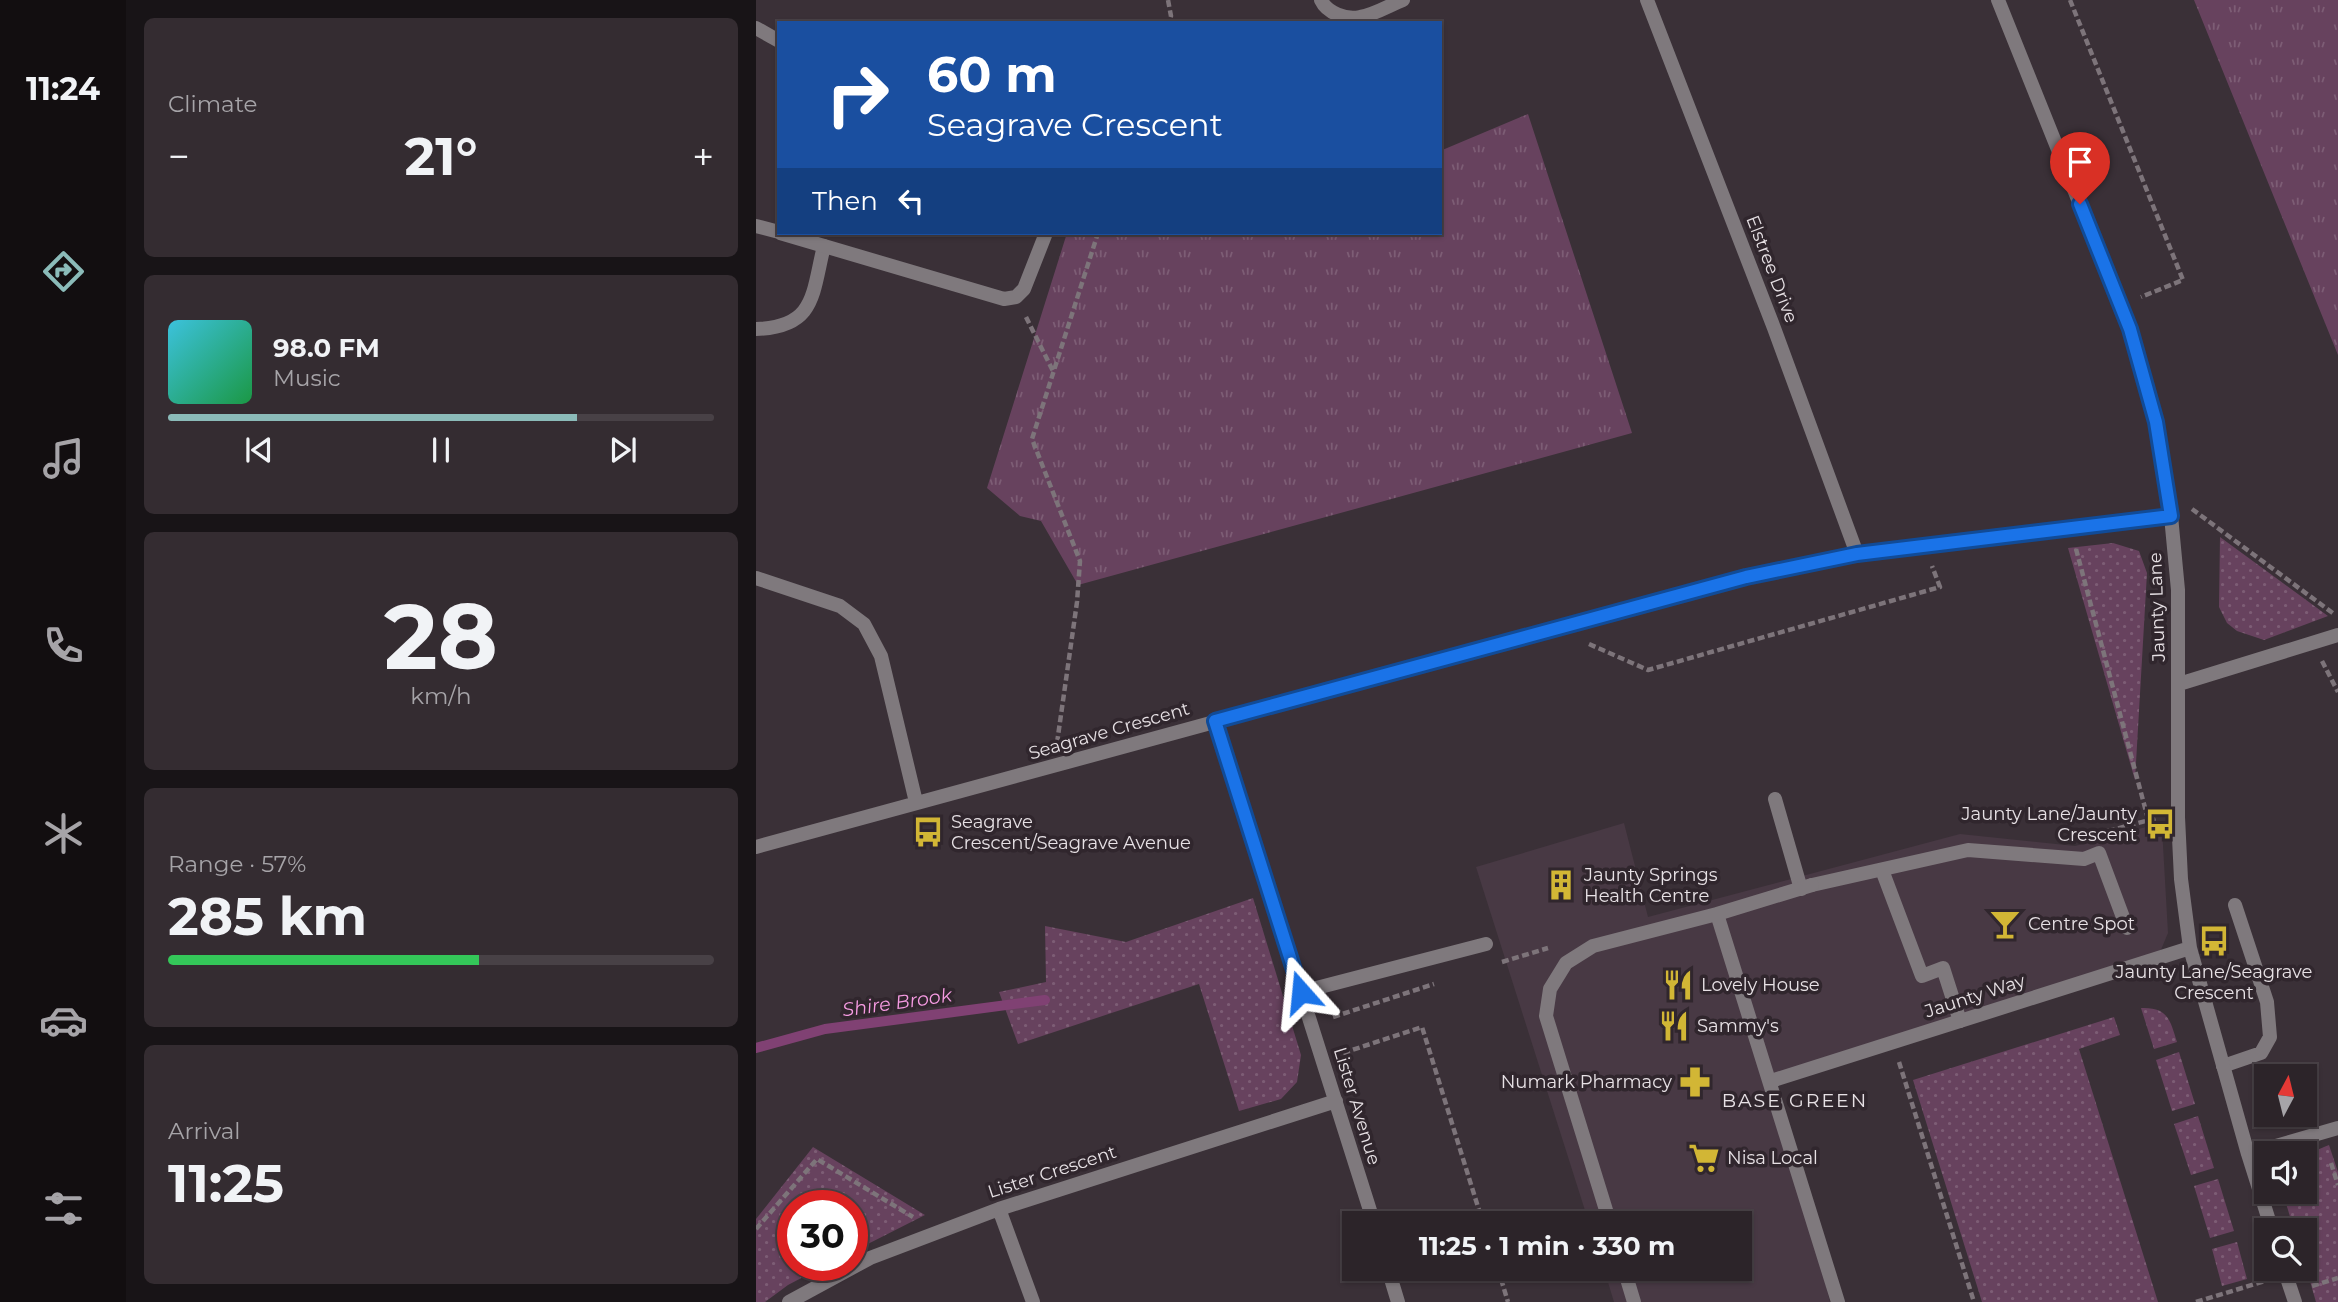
<!DOCTYPE html>
<html lang="en">
<head>
<meta charset="utf-8">
<style>
  :root { --surface:#2c2429; --page:#342c31; --text:#f1f3f6; --muted:#a6a4a8; --line:#484146; --accent:#8bbbb9 }
  body { margin:0; font-family:Montserrat,sans-serif; background:var(--page); color:var(--text); height:100vh; display:flex; flex-direction:column; font-size:26px; white-space:nowrap }
  * { box-sizing:border-box; margin:0 }
  p { font-size:23px; color:var(--muted) }
  .icon { flex:none; width:38px; height:38px; fill:none; stroke:currentColor; stroke-width:2; stroke-linecap:round; stroke-linejoin:round }
  .map { position:relative; flex:1; overflow:hidden }
  .sheet { display:flex; flex-direction:column; gap:18px; padding:18px; background:#181417; width:630px }
  .sheet>* { flex:none }
  .guide { position:absolute; left:21px; top:21px; width:665px; height:214px; border-radius:0px; box-shadow:0 2px 5px #0004,0 0 0 2px var(--line); background:#1a4fa0; color:#fff; overflow:hidden }
  .needle { width:46px; rotate:7deg }
  .buttons { position:absolute; left:1498px; top:1064px; display:grid; gap:14px }
  .buttons a { display:grid; place-items:center; width:63px; height:63px; border-radius:0px; background:var(--surface); box-shadow:0 2px 5px #0004,0 0 0 2px var(--line); font-size:35px }
  .speed { position:absolute; left:21px; top:1190px; display:flex; gap:14px; font-size:35px; font-weight:700; text-align:center }
  .speed>* { display:grid; place-content:center; width:91px; height:91px; border-radius:50%; background:var(--surface); box-shadow:0 2px 5px #0004,0 0 0 2px var(--line); line-height:1 }
  .speed .limit { border:10px solid #d22; background:#fff; color:#111 }
  .pin { position:absolute; display:grid; place-items:center; width:60px; height:60px; color:#fff; margin:-72px -30px; border-radius:50% 50% 50% 0; rotate:-45deg; box-shadow:0 0 7px #0007 }
  .pin .icon { rotate:45deg }
  .me { position:absolute; width:77px; margin:-38px; rotate:342deg; stroke-linejoin:round; filter:drop-shadow(0 0 5px #0008) }
  .turn { display:flex; align-items:center; gap:24px; height:147px; padding:0 35px; font-size:32px }
  .turn .icon { width:91px; height:91px; stroke-width:2.5 }
  .turn b { display:block; font-size:49px; line-height:60px }
  .then { display:flex; align-items:center; height:66px; padding:0 35px; background:#0003; gap:14px; font-size:26px }
  .big { font-size:52px; font-weight:700; line-height:1.1 }
  .sheet .card { flex:1; display:flex; flex-direction:column; justify-content:center; gap:10px; min-width:0; padding:0 24px; border-radius:10px; background:var(--page) }
  .sheet .dial { align-items:center; gap:0 }
  .dial b { font-size:91px; line-height:1 }
  .song { display:flex; align-items:center; gap:21px }
  .cover { width:84px; height:84px; border-radius:10px; background:linear-gradient(135deg,hsl(190 70% 55%),hsl(140 70% 35%)) }
  .played { height:7px; border-radius:4px; background:linear-gradient(90deg,var(--accent) 75%,var(--line) 75%) }
  .keys { display:flex; justify-content:space-around; direction:ltr }
  .heat { display:flex; justify-content:space-between; align-items:center; font-size:38px; direction:ltr }
  .charge { height:10px; border-radius:5px; background:linear-gradient(90deg,#34c759 57%,var(--line) 0) }
  .trip { position:absolute; left:586px; top:1211px; width:410px; height:70px; border-radius:0px; background:var(--surface); box-shadow:0 2px 5px #0004,0 0 0 2px var(--line); font-weight:700; line-height:70px; text-align:center }
  main { display:flex; flex:1; min-height:0 }
  .tab-bar { display:flex; flex-direction:column; width:126px; justify-content:space-around; align-items:center; background:#120e10; color:var(--muted) }
  .tab-bar .icon { width:49px; height:49px }
  .tab-bar .on { color:var(--accent) }
  .tab-bar b { font-size:32px; color:var(--text) }
  .map>svg:first-child { display:block }
  .built { fill:#483944 }
  .grass { fill:url(#grass-dots) }
  .park { fill:url(#park-tufts) }
  .lines { fill:none; stroke-linecap:round; stroke-linejoin:round }
  .stream { stroke:#804173; stroke-width:10 }
  .path { stroke:#7d747a; stroke-width:4.5; stroke-dasharray:7 3.5; stroke-linecap:butt }
  .lane { stroke:#7f797d; stroke-width:14 }
  .street { stroke:#7f797d; stroke-width:14 }
  .route-casing { stroke:#114b97; stroke-width:18 }
  .route { stroke:#1a73e8; stroke-width:12 }
  .labels { text-anchor:middle; stroke-width:7; stroke-linejoin:round; paint-order:stroke }
  .street-label { font-size:18px; fill:#e7e1e5; stroke:#30262d }
  .poi-label { font-size:18px; fill:#e7e1e5; stroke:#30262d; text-anchor:start }
  .water-label { font-size:19px; font-style:italic; fill:#f69be2; stroke:#30262d }
  .neighbourhood-label { font-size:19px; letter-spacing:2px; fill:#e7e1e5; stroke:#30262d }
</style>
</head>
<body>
<main>
<nav class="tab-bar">
<b>11:24</b>
<svg class="icon on" aria-label="directions" viewBox="0 0 24 24"><path d="M12 3l9 9-9 9-9-9zM9 14v-3h6M13 9l2 2-2 2"/></svg>
<svg class="icon" aria-label="music" viewBox="0 0 24 24"><path d="M9 18V5l10-2v13"/><circle cx="6" cy="18" r="3"/><circle cx="16" cy="16" r="3"/></svg>
<svg class="icon" aria-label="phone" viewBox="0 0 24 24"><path d="M5 4h4l2 5-3 2q2 4 5 5l2-3 5 2v4C11 20 4 13 5 4z"/></svg>
<svg class="icon" aria-label="climate" viewBox="0 0 24 24"><path d="M12 3v18M4 7l16 10M4 17L20 7"/></svg>
<svg class="icon" aria-label="car" viewBox="0 0 24 24"><path d="M5 17H2v-5l4-1 3-4h7l3 4 3 1v5h-3M9 17h6M6 11h13"/><circle cx="7" cy="17" r="2"/><circle cx="17" cy="17" r="2"/></svg>
<svg class="icon" aria-label="filters" viewBox="0 0 24 24"><path d="M4 7h16M4 17h16"/><circle cx="9" cy="7" r="2"/><circle cx="15" cy="17" r="2"/></svg>
</nav>
<section class="sheet">
<div class="card"><p>Climate</p>
<div class="heat"><a>−</a><b class="big">21°</b><a>+</a></div>
</div>
<div class="card">
<div class="song"><i class="cover"></i><div><b>98.0 FM</b><p>Music</p></div></div>
<div class="played"></div>
<div class="keys"><svg class="icon" aria-label="previous" viewBox="0 0 24 24"><path d="M18 5L8 12l10 7zM5 5v14"/></svg><svg class="icon" aria-label="pause" viewBox="0 0 24 24"><path d="M8 5v14M16 5v14"/></svg><svg class="icon" aria-label="next" viewBox="0 0 24 24"><path d="M6 5l10 7-10 7zM19 5v14"/></svg></div>
</div>
<div class="card dial"><b>28</b><p>km/h</p></div>
<div class="card"><p>Range · 57%</p><b class="big">285 km</b><div class="charge"></div></div>
<div class="card"><p>Arrival</p><b class="big">11:25</b></div>
</section>
<div class="map">
<svg width="1582" height="1302" viewBox="0 0 1582 1302">
  <defs>
    <pattern id="grass-dots" width="8" height="8" patternUnits="userSpaceOnUse" patternTransform="scale(1.75)"><rect width="8" height="8" fill="#67425e"/><path d="M2 2h.1M6 6h.1" fill="none" stroke="#7d5d75" stroke-width="1.8" stroke-linecap="round"/></pattern>
    <pattern id="park-tufts" width="24" height="20" patternUnits="userSpaceOnUse" patternTransform="scale(1.75)"><rect width="24" height="20" fill="#67425e"/><path d="M3 7l-1-3M5 7V3M7 7l1-3M15 17l-1-3M17 17v-4M19 17l1-3" fill="none" stroke="#7d5d75"/></pattern>
  </defs>
  <rect width="100%" height="100%" fill="#3a3037"/>
  <path class="built" d="M868,823L892,917L1204,834L1319,846L1390,827L1406,828L1412,933L1404,952L1018,1074L1074,1302H858L848,1269H984V1223H833L720,867Z"/>
  <path class="grass" d="M1464,537L1572,616L1508,640L1481,631L1471,623L1463,607Z
    M1357,543L1383,551L1391,573L1379,780L1312,548Z
    M497,898L545,1055L541,1082L525,1099L483,1111L443,984L262,1044L243,992L290,982L289,926L370,942Z
    M1385,1008C1412,1007 1414,1020 1421,1042L1398,1049Z
    M1358,1017L1364,1035L1323,1049L1402,1302H1226L1157,1080Z
    M1423,1052L1439,1104L1416,1111L1400,1060Z
    M1442,1116L1458,1168L1435,1175L1418,1124Z
    M1573,1145L1582,1172V1302H1560L1549,1264V1230H1538L1529,1200L1531,1192H1549C1549,1161 1542,1157 1573,1145Z
    M57,1147L169,1215L96,1252V1206H37V1265H70L32,1285L9,1302H0V1219Z
    M1462,1179L1478,1231L1454,1238L1438,1186Z
    M1481,1242L1491,1279L1466,1286L1456,1249Z"/>
  <path class="park" d="M1438,0H1582V355Z
    M772,114L876,433L322,585L285,521L264,516L231,488L311,233H684V151Z"/>
  <g class="lines">
    <path class="stream" d="M0,1048L69,1029L289,1000"/>
    <path class="path" d="M412,0L415,16L413,23
      M1314,0L1427,280L1385,297
      M270,317L297,371
      M1436,509L1578,614
      M1320,549L1392,819
      M833,644L892,670L1184,587L1176,566
      M1566,661L1582,692
      M301,743L321,602L324,561L276,439L342,233
      M1352,831L1401,818
      M746,962L792,948
      M577,1017L678,984
      M587,1053L666,1027L727,1223
      M1143,1062L1218,1302
      M1575,1163L1582,1185
      M0,1229L61,1159L157,1217
      M742,1269L752,1302
      M1556,1286L1582,1278
      M1440,1302L1509,1281"/>
    <path class="lane" d="M565,0C571,13 590,20 604,17C618,15 634,5 647,0
      M0,329C60,327 56,294 68,246
      M1019,799L1045,889
      M1126,870L1166,976L1187,968L1204,1021
      M1056,885L1212,850L1328,859L1343,853L1371,928
      M545,992L730,944
      M1467,1066L1505,1053L1514,1037L1511,1002L1479,905"/>
    <path class="street" d="M891,0L1018,328L1101,554
      M1242,0L1374,329L1400,422L1415,516L1422,590V817L1425,879L1434,948L1492,1154L1516,1230
      M0,28L23,41
      M0,226L23,232
      M24,233L248,299L260,297L268,289L290,233
      M0,578L84,606L108,624L125,656L160,802
      M1423,684L1582,635
      M459,721L618,1223
      M0,847L990,577L1101,554L1415,516
      M1056,885L961,914L1082,1302
      M1015,1081L1434,948
      M1492,1154L1582,1128
      M243,1209L277,1302
      M854,1223L790,1016L794,989L810,963L837,946L961,914
      M632,1269L642,1302
      M868,1269L878,1302
      M1528,1269L1539,1302
      M33,1302L114,1258L243,1209L580,1101"/>
  </g>
  <g class="lines">
    <g class="route-casing">
      <path id="route" d="M545,992L459,721L990,577L1101,554L1415,516L1400,422L1374,329L1324,204"/>
    </g>
    <use href="#route" class="route"/>
  </g>
  <defs>
    <g id="bus-bare" transform="scale(2.415)"><path d="M-5-6H5V4H4V6H2V4H-2V6H-4V4H-5ZM-3.5-4V0h7V-4ZM-3.5 1.2v1.5H-2V1.2ZM2 1.2v1.5H3.5V1.2Z" fill="#d2b635" stroke="#30262d" stroke-width="2.5" paint-order="stroke"/></g>
    <g id="building-bare" transform="scale(2.415)"><path d="M-4-6H4V6H1V3H-1V6H-4ZM-2.5-4.3h1.7v1.8h-1.7ZM.8-4.3h1.7v1.8H.8ZM-2.5-1h1.7V.8h-1.7ZM.8-1h1.7V.8H.8Z" fill="#d2b635" stroke="#30262d" stroke-width="2.5" paint-order="stroke"/></g>
    <g id="bar-bare" transform="scale(2.415)"><path d="M-6-5H6L.8 .8V4.5H3.5V6h-7V4.5H-.8V.8Z" fill="#d2b635" stroke="#30262d" stroke-width="2.5" paint-order="stroke"/></g>
    <g id="restaurant-bare" transform="scale(2.415)"><path d="M-5-6h1v4h1v-4h1v4h1v-4h1v5L-1.5 .5V6h-2V.5L-5-1ZM5-6V6H3V1.5H1.5Q1.5-4 5-6Z" fill="#d2b635" stroke="#30262d" stroke-width="2.5" paint-order="stroke"/></g>
    <g id="pharmacy-bare" transform="scale(2.415)"><path d="M-2-6h4v4h4v4h-4v4h-4v-4h-4v-4h4Z" fill="#d2b635" stroke="#30262d" stroke-width="2.5" paint-order="stroke"/></g>
    <g id="supermarket-bare" transform="scale(2.415)"><path d="M-6-5.5h2.5l.6 2H6L4.5 2H-2.5L-4.4-4H-6ZM-1.5 3.2a1.3 1.3 0 1 0 .1 0ZM3 3.2a1.3 1.3 0 1 0 .1 0Z" fill="#d2b635" stroke="#30262d" stroke-width="2.5" paint-order="stroke"/></g>
  </defs>
  <g fill-rule="evenodd">
    <use href="#bus-bare" x="1404" y="824"/>
    <use href="#bus-bare" x="172" y="832"/>
    <use href="#building-bare" x="805" y="885"/>
    <use href="#bar-bare" x="1249" y="924"/>
    <use href="#bus-bare" x="1458" y="941"/>
    <use href="#restaurant-bare" x="922" y="985"/>
    <use href="#restaurant-bare" x="918" y="1026"/>
    <use href="#pharmacy-bare" x="939" y="1082"/>
    <use href="#supermarket-bare" x="948" y="1158"/>
  </g>
  <g class="labels">
    <g class="street-label">
      <text transform="translate(1016 269) rotate(69)" y="6">Elstree Drive</text>
      <text transform="translate(1401 607) rotate(-92)" y="6">Jaunty Lane</text>
      <text transform="translate(353 731) rotate(-16)" y="6">Seagrave Crescent</text>
      <text transform="translate(1219 996) rotate(-18)" y="6">Jaunty Way</text>
      <text transform="translate(601 1106) rotate(73)" y="6">Lister Avenue</text>
      <text transform="translate(296 1172) rotate(-18)" y="6">Lister Crescent</text>
    </g>
    <g class="poi-label">
      <text x="1381" y="820" text-anchor="end">Jaunty Lane/Jaunty<tspan x="1381" dy="21">Crescent</tspan></text>
      <text x="195" y="828">Seagrave<tspan x="195" dy="21">Crescent/Seagrave Avenue</tspan></text>
      <text x="828" y="881">Jaunty Springs<tspan x="828" dy="21">Health Centre</tspan></text>
      <text x="1272" y="930">Centre Spot</text>
      <text x="1458" y="978" text-anchor="middle">Jaunty Lane/Seagrave<tspan x="1458" dy="21">Crescent</tspan></text>
      <text x="945" y="991">Lovely House</text>
      <text x="941" y="1032">Sammy's</text>
      <text x="916" y="1088" text-anchor="end">Numark Pharmacy</text>
      <text x="971" y="1164">Nisa Local</text>
    </g>
    <g class="water-label">
      <text transform="translate(141 1002) rotate(-8)" y="7">Shire Brook</text>
    </g>
    <g class="neighbourhood-label">
      <text x="1039" y="1107">BASE GREEN</text>
    </g>
  </g>
</svg>
<div class="buttons">
<a><svg class="needle" viewBox="-14 -14 28 28"><path d="M0-13l5 13h-10z" fill="#e53935"/><path d="M0 13l5-13h-10z" fill="#a6a4a8"/></svg></a>
<a><svg class="icon" aria-label="sound" viewBox="0 0 24 24"><path d="M4 9h4l5-4v14l-5-4H4zM17 9q2 3 0 6"/></svg></a>
<a><svg class="icon" aria-label="search" viewBox="0 0 24 24"><circle cx="10" cy="10" r="6"/><path d="M15 15l6 6"/></svg></a>
</div>
<div class="speed"><div class="limit">30</div></div>
<div class="pin" style="left:1324px;top:204px;background:#d93025"><svg class="icon" aria-label="arrive" viewBox="0 0 24 24"><path d="M6 21V4h12l-3 4 3 4H6"/></svg></div>
<svg class="me" style="left:545px;top:992px" viewBox="-20 -20 40 40"><path d="M0-17L14 15 0 8-14 15z" fill="#1a73e8" stroke="#fff" stroke-width="4"/></svg>
<div class="trip">11:25 · 1 min · 330 m</div>
<div class="guide">
<div class="turn"><svg class="icon" aria-label="right" viewBox="0 0 24 24"><path d="M7 20v-9h11M14 6l5 5-5 5"/></svg><div><b>60 m</b>Seagrave Crescent</div></div>
<div class="then">Then<svg class="icon" aria-label="left" viewBox="0 0 24 24"><path d="M17 20v-9H6M10 6l-5 5 5 5"/></svg></div>
</div>
</div>
</main>
</body>
</html>
